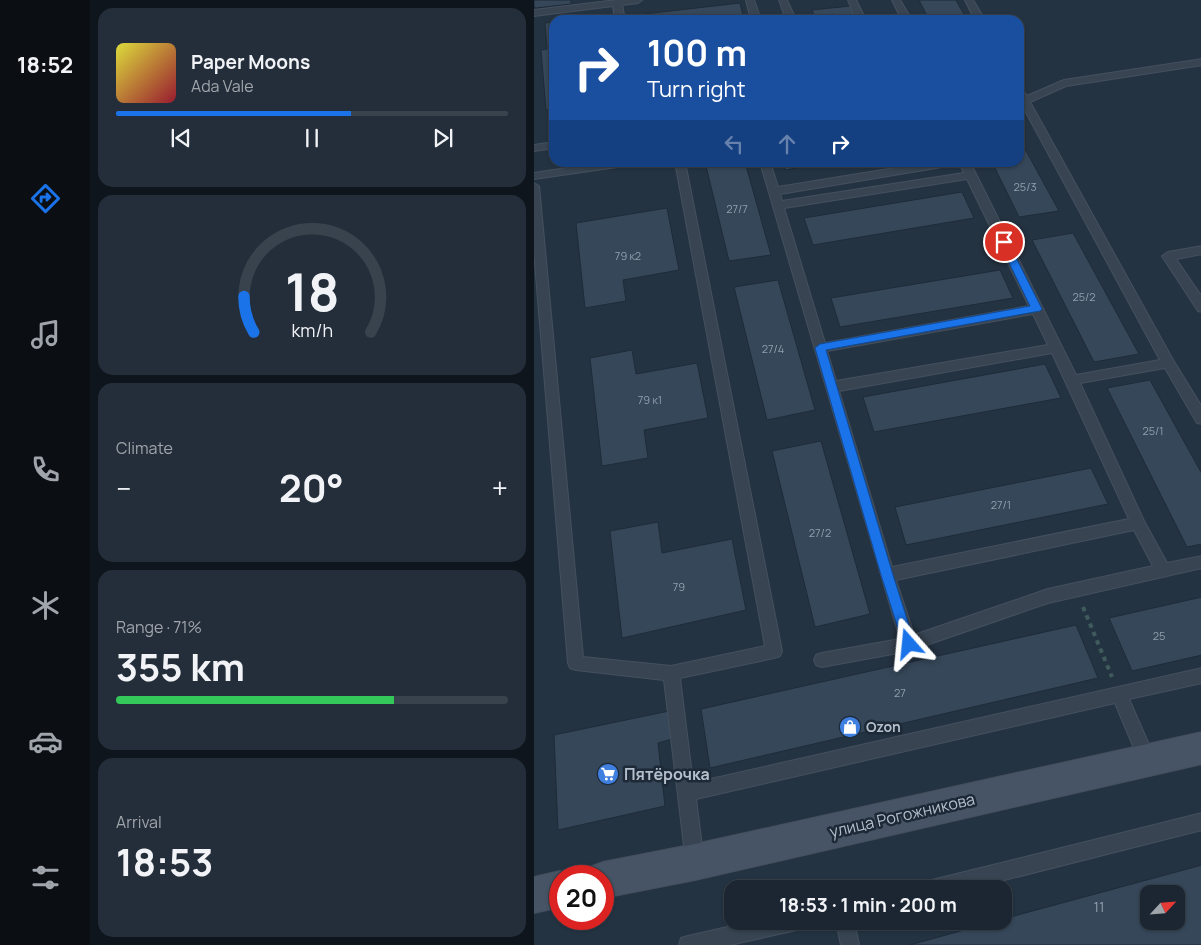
<!DOCTYPE html>
<html lang="en">
<head>
<meta charset="utf-8">
<style>
  :root { --surface:#1b2632; --page:#242e3a; --text:#f1f3f6; --muted:#a0a5ac; --line:#39434d; --accent:#1a73e8 }
  body { margin:0; font-family:Manrope,sans-serif; background:var(--page); color:var(--text); height:100vh; display:flex; flex-direction:column; font-size:19px; white-space:nowrap }
  * { box-sizing:border-box; margin:0 }
  p { font-size:16px; color:var(--muted) }
  .icon { flex:none; width:28px; height:28px; fill:none; stroke:currentColor; stroke-width:2; stroke-linecap:round; stroke-linejoin:round }
  .map { position:relative; flex:1; overflow:hidden }
  .drawer { display:flex; flex-direction:column; gap:8px; padding:8px; background:#0f151c; width:444px }
  .drawer>* { flex:none }
  .banner { position:absolute; left:15px; top:15px; width:475px; height:152px; border-radius:15px; box-shadow:0 1px 4px #0004,0 0 0 1px var(--line); background:#1a4fa0; color:#fff; overflow:hidden }
  .needle { width:32px; rotate:64deg }
  .tools { position:absolute; left:606px; top:885px; display:grid; gap:10px }
  .tools a { display:grid; place-items:center; width:45px; height:45px; border-radius:10px; background:var(--surface); box-shadow:0 1px 4px #0004,0 0 0 1px var(--line); font-size:25px }
  .speed { position:absolute; left:15px; top:865px; display:flex; gap:10px; font-size:25px; font-weight:700; text-align:center }
  .speed>* { display:grid; place-content:center; width:65px; height:65px; border-radius:50%; background:var(--surface); box-shadow:0 1px 4px #0004,0 0 0 1px var(--line); line-height:1 }
  .speed .limit { border:8px solid #d22; background:#fff; color:#111 }
  .pin { position:absolute; display:grid; place-items:center; width:42px; height:42px; color:#fff; margin:-21px; border:2px solid #fff; border-radius:50%; box-shadow:0 1px 5px #0007 }
  .me { position:absolute; width:55px; margin:-28px; rotate:342deg; stroke-linejoin:round; filter:drop-shadow(0 0 4px #0008) }
  .turn { display:flex; align-items:center; gap:18px; height:105px; padding:0 15px; font-size:22px }
  .turn .icon { width:65px; height:65px; stroke-width:2.5 }
  .turn b { display:block; font-size:35px; line-height:42px }
  .lanes { display:flex; align-items:center; height:48px; padding:0 15px; background:#0003; justify-content:center; gap:25px; direction:ltr }
  .lanes .off { opacity:.35 }
  .big { font-size:38px; font-weight:700; line-height:1.1 }
  .drawer .tile { flex:1; display:flex; flex-direction:column; justify-content:center; gap:8px; min-width:0; padding:0 18px; border-radius:15px; background:var(--page) }
  .drawer .dial { align-items:center; gap:0 }
  .dial svg { height:130px; overflow:visible; fill:none; stroke:var(--line); stroke-width:7; stroke-linecap:round; text-anchor:middle }
  .dial text { fill:var(--text); stroke:none }
  .song { display:flex; align-items:center; gap:15px }
  .cover { width:60px; height:60px; border-radius:8px; background:linear-gradient(135deg,hsl(60 70% 55%),hsl(350 70% 35%)) }
  .played { height:5px; border-radius:2px; background:linear-gradient(90deg,var(--accent) 60%,var(--line) 60%) }
  .keys { display:flex; justify-content:space-around; direction:ltr }
  .heat { display:flex; justify-content:space-between; align-items:center; font-size:28px; direction:ltr }
  .charge { height:8px; border-radius:4px; background:linear-gradient(90deg,#34c759 71%,var(--line) 0) }
  .trip { position:absolute; left:190px; top:880px; width:288px; height:50px; border-radius:15px; background:var(--surface); box-shadow:0 1px 4px #0004,0 0 0 1px var(--line); font-weight:700; line-height:50px; text-align:center }
  main { display:flex; flex:1; min-height:0 }
  .tabs { display:flex; flex-direction:column; width:90px; justify-content:space-around; align-items:center; background:#0b0f14; color:var(--muted) }
  .tabs .icon { width:35px; height:35px }
  .tabs .active { color:var(--accent) }
  .tabs b { font-size:22px; color:var(--text) }
  .map>svg:first-child { display:block }
  .building { fill:#354759; stroke:#1f2b39; fill-rule:evenodd }
  .lines { fill:none; stroke-linecap:round; stroke-linejoin:round }
  .lane-casing { stroke:#45505e; stroke-width:2 }
  .secondary-casing { stroke:#45505e; stroke-width:2 }
  .path { stroke:#3f5b5b; stroke-width:4; stroke-dasharray:4.5 4.5; stroke-linecap:butt }
  .lane { fill:#384452; fill-rule:evenodd }
  .secondary { fill:#465465; fill-rule:evenodd }
  .route { fill:#1a73e8; stroke:#114b97 }
  .labels { text-anchor:middle; stroke-width:5; stroke-linejoin:round; paint-order:stroke }
  .number-label { font-size:11px; fill:#939fae }
  .poi-label { font-size:14px; font-weight:bold; fill:#b5bfcc; stroke:#1d2937; text-anchor:start }
  .near-number-label { font-size:14px; fill:#939fae }
  .near-poi-label { font-size:16px; font-weight:bold; fill:#b5bfcc; stroke:#1d2937; text-anchor:start }
  .near-street-label { font-size:16px; fill:#b5bfcc; stroke:#1d2937 }
</style>
</head>
<body>
<main>
<nav class="tabs">
<b>18:52</b>
<svg class="icon active" aria-label="directions" viewBox="0 0 24 24"><path d="M12 3l9 9-9 9-9-9zM9 14v-3h6M13 9l2 2-2 2"/></svg>
<svg class="icon" aria-label="music" viewBox="0 0 24 24"><path d="M9 18V5l10-2v13"/><circle cx="6" cy="18" r="3"/><circle cx="16" cy="16" r="3"/></svg>
<svg class="icon" aria-label="phone" viewBox="0 0 24 24"><path d="M5 4h4l2 5-3 2q2 4 5 5l2-3 5 2v4C11 20 4 13 5 4z"/></svg>
<svg class="icon" aria-label="climate" viewBox="0 0 24 24"><path d="M12 3v18M4 7l16 10M4 17L20 7"/></svg>
<svg class="icon" aria-label="car" viewBox="0 0 24 24"><path d="M5 17H2v-5l4-1 3-4h7l3 4 3 1v5h-3M9 17h6M6 11h13"/><circle cx="7" cy="17" r="2"/><circle cx="17" cy="17" r="2"/></svg>
<svg class="icon" aria-label="filters" viewBox="0 0 24 24"><path d="M4 7h16M4 17h16"/><circle cx="9" cy="7" r="2"/><circle cx="15" cy="17" r="2"/></svg>
</nav>
<section class="drawer">
<div class="tile">
<div class="song"><i class="cover"></i><div><b>Paper Moons</b><p>Ada Vale</p></div></div>
<div class="played"></div>
<div class="keys"><svg class="icon" aria-label="previous" viewBox="0 0 24 24"><path d="M18 5L8 12l10 7zM5 5v14"/></svg><svg class="icon" aria-label="pause" viewBox="0 0 24 24"><path d="M8 5v14M16 5v14"/></svg><svg class="icon" aria-label="next" viewBox="0 0 24 24"><path d="M6 5l10 7-10 7zM19 5v14"/></svg></div>
</div>
<div class="tile dial"><svg viewBox="0 0 100 80">
<path d="M14 69A42 42 0 1 1 86 69"/>
<path d="M14 69A42 42 0 0 1 8 47" stroke="#1a73e8"/>
<text x="50" y="56" font-size="32" font-weight="700">18</text>
<text x="50" y="72" font-size="11">km/h</text>
</svg></div>
<div class="tile"><p>Climate</p>
<div class="heat"><a>−</a><b class="big">20°</b><a>+</a></div>
</div>
<div class="tile"><p>Range · 71%</p><b class="big">355 km</b><div class="charge"></div></div>
<div class="tile"><p>Arrival</p><b class="big">18:53</b></div>
</section>
<div class="map">
<svg width="668" height="945" viewBox="0 0 668 945">
  <rect width="100%" height="100%" fill="#243342"/>
  <path class="building" d="M0,0H37V4L2,8L0,7Z
    M385,0H422L433,20H395Z
    M206,3L210,20H111L110,14Z
    M316,6L322,20H282L278,10Z
    M20,22V109L12,110L7,50L13,49L11,23Z
    M485,138L525,211L485,217L458,162H485Z
    M171,162H211L237,255L195,261Z
    M249,162H296L251,170Z
    M428,192L440,218L279,245L270,218Z
    M133,208L145,270L89,280L92,301L51,308L42,223Z
    M539,233L605,354L560,362L498,240Z
    M466,270L479,298L306,327L297,298Z
    M244,280L281,410L233,420L200,287Z
    M98,350L102,374L163,363L174,418L110,430L114,458L68,466L56,358Z
    M511,364L527,398L340,432L329,397Z
    M616,380L668,474V544L653,547L573,388Z
    M287,441L336,614L281,627L238,451Z
    M557,468L574,504L372,545L361,507Z
    M124,522L128,553L198,539L212,610L88,638L76,531Z
    M668,597V655L598,671L575,618Z
    M542,625L564,678L176,768L167,709Z
    M135,711L138,739L124,743L131,806L24,830L20,735Z
    M668,865V945H376L462,921H469V919ZM615,894H642V921H615Z"/>
  <g class="lines">
    <g class="lane-casing">
      <path id="lane" d="M83,0H108L104,3L88,5L91,20H81L79,6L0,16V10Z
        M212,0H220L227,20H217Z
        M245,0H253L262,20H252Z
        M314,0H322L332,20H322Z
        M358,0H366L378,20H368Z
        M431,0H439L451,20H441Z
        M668,59V65L532,86L496,102L639,360L668,407V424L663,423L631,368L546,383L610,521L633,563L668,556V568L514,603L375,651L288,667L282,665L280,660L282,655L288,653L366,639L226,162H236L244,187L398,162H436L542,375L626,360L488,105L485,106V88L488,89L493,96L530,80ZM426,164L430,173L248,201L246,194ZM433,179L495,306L291,343L250,208ZM499,314L514,345L302,381L293,351ZM518,353L595,519L358,567L305,391ZM600,530L619,566L514,589L380,635L362,580Z
        M20,142V148L0,151V145Z
        M71,162H102L97,165L0,179V173Z
        M141,162H151L248,651L246,656L240,658L146,678L159,783L668,668V683L595,699L622,761L620,767L614,769L608,767L581,703L162,799L170,862L167,868L161,871L155,868L152,862L130,680L42,670L36,668L34,663L0,251V183L5,186L49,657L137,666L231,646Z
        M668,246V254L642,259L668,297V312L664,311L628,256L634,252Z
        M668,813V830L435,889H389L392,883L398,880Z
        M220,921H272L269,927L263,930L196,945H145L147,938L154,936Z
        M302,921H320L325,945H307Z"/>
    </g>
    <g class="secondary-casing">
      <path id="secondary" d="M668,732V764L161,880L69,898V876H53L56,867L69,862L161,844Z
        M26,871L39,876H26V907L0,913V877Z"/>
    </g>
    <path class="path" d="M549,607L578,677"/>
    <use href="#lane" class="lane"/>
    <use href="#secondary" class="secondary"/>
  </g>
  <path class="route" d="M470,239L474,242L508,309L506,311L292,350L359,575L381,644L380,648L375,650L370,648L369,644L347,575L281,348L286,344L496,306L465,242Z"/>
  <defs>
    <g id="shop-disc" transform="scale(1.125)"><circle r="9.5" fill="#3f7fe0" stroke="#1d2937"/><path d="M-5-2.5h2.3a2.7 3.5 0 0 1 5.4 0H5L5.5 6h-11ZM-1.5-2.5h3a1.5 2.3 0 0 0-3 0Z" fill="#fff"/></g>
    <g id="supermarket-disc" transform="scale(1.125)"><circle r="9.5" fill="#3f7fe0" stroke="#1d2937"/><path d="M-6-5.5h2.5l.6 2H6L4.5 2H-2.5L-4.4-4H-6ZM-1.5 3.2a1.3 1.3 0 1 0 .1 0ZM3 3.2a1.3 1.3 0 1 0 .1 0Z" fill="#fff"/></g>
  </defs>
  <g fill-rule="evenodd">
    <use href="#shop-disc" x="316" y="727"/>
    <use href="#supermarket-disc" x="74" y="774"/>
  </g>
  <g class="labels">
    <g class="number-label">
      <text x="491" y="191">25/3</text>
      <text x="203" y="213">27/7</text>
      <text x="94" y="260">79 к2</text>
      <text x="550" y="301">25/2</text>
      <text x="239" y="353">27/4</text>
      <text x="116" y="404">79 к1</text>
      <text x="619" y="435">25/1</text>
      <text x="467" y="509">27/1</text>
      <text x="286" y="537">27/2</text>
      <text x="145" y="591">79</text>
      <text x="625" y="640">25</text>
      <text x="366" y="697">27</text>
    </g>
    <g class="poi-label">
      <text x="332" y="732">Ozon</text>
    </g>
    <g class="near-number-label">
      <text x="565" y="912">11</text>
    </g>
    <g class="near-poi-label">
      <text x="90" y="780">Пятёрочка</text>
    </g>
    <g class="near-street-label">
      <text transform="translate(368 815) rotate(-13)" y="6">улица Рогожникова</text>
    </g>
  </g>
</svg>
<div class="tools">
<a><svg class="needle" viewBox="-14 -14 28 28"><path d="M0-13l5 13h-10z" fill="#e53935"/><path d="M0 13l5-13h-10z" fill="#a0a5ac"/></svg></a>
</div>
<div class="speed"><div class="limit">20</div></div>
<div class="pin" style="left:470px;top:242px;background:#d93025"><svg class="icon" aria-label="arrive" viewBox="0 0 24 24"><path d="M6 21V4h12l-3 4 3 4H6"/></svg></div>
<svg class="me" style="left:375px;top:644px" viewBox="-20 -20 40 40"><path d="M0-17L14 15 0 8-14 15z" fill="#1a73e8" stroke="#fff" stroke-width="4"/></svg>
<div class="trip">18:53 · 1 min · 200 m</div>
<div class="banner">
<div class="turn"><svg class="icon" aria-label="right" viewBox="0 0 24 24"><path d="M7 20v-9h11M14 6l5 5-5 5"/></svg><div><b>100 m</b>Turn right</div></div>
<div class="lanes"><svg class="icon off" aria-label="left" viewBox="0 0 24 24"><path d="M17 20v-9H6M10 6l-5 5 5 5"/></svg><svg class="icon off" aria-label="ahead" viewBox="0 0 24 24"><path d="M12 20V5M6 11l6-6 6 6"/></svg><svg class="icon" aria-label="right" viewBox="0 0 24 24"><path d="M7 20v-9h11M14 6l5 5-5 5"/></svg></div>
</div>
</div>
</main>
</body>
</html>
